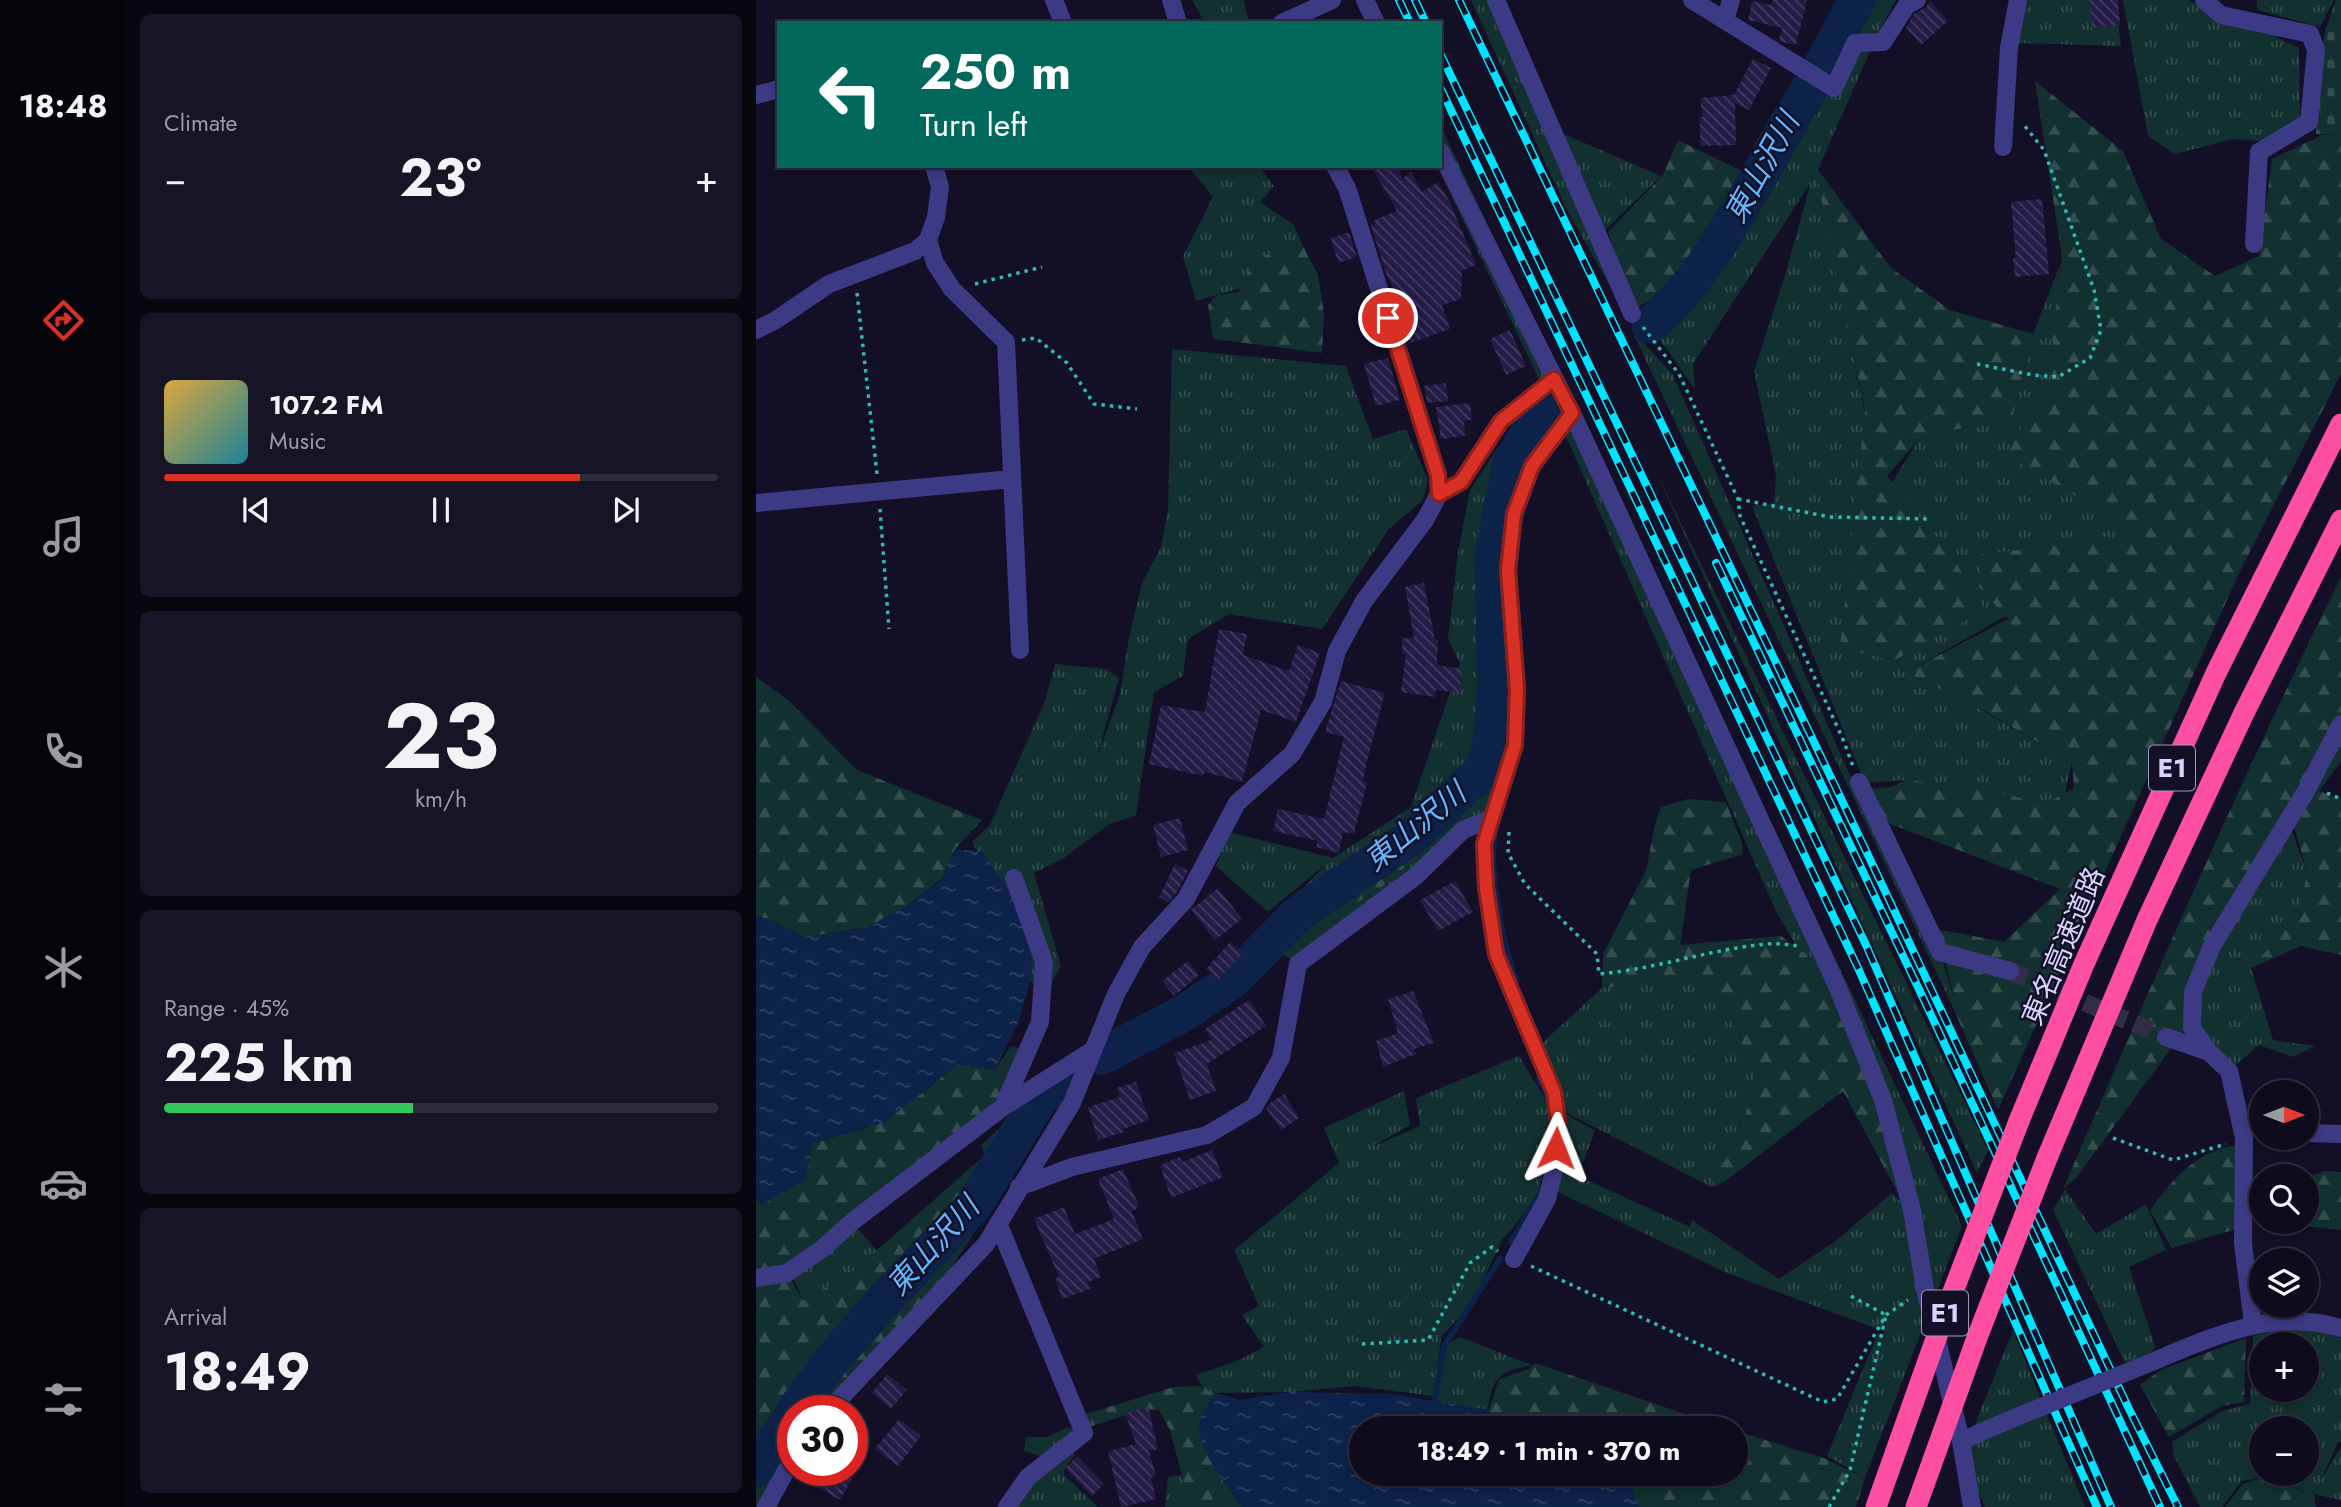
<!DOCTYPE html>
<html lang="en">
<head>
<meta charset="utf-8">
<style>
  :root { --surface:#0e0b1c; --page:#171425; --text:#f1f3f6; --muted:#9b9ba3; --line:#2e2b3b; --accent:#d93025 }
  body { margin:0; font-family:Jost,"Noto Sans JP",sans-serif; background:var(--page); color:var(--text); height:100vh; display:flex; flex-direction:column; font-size:26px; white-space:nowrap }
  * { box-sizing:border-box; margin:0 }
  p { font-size:23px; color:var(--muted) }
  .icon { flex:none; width:38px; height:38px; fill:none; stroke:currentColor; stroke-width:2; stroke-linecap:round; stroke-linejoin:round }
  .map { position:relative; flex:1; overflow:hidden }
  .panel { display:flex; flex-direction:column; gap:14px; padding:14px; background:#08060f; width:630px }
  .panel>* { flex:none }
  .hud { position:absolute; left:21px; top:21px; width:665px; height:147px; border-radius:0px; box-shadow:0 4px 10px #0003,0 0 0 2px var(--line); background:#00695c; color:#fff; overflow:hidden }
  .needle { width:46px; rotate:90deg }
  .fabs { position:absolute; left:1493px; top:1080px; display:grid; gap:14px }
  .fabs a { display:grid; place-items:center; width:70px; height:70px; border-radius:50%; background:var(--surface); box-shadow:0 4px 10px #0003,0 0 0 2px var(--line); font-size:35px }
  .speed { position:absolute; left:21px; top:1395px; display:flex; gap:14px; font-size:35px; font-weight:700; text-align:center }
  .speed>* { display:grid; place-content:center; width:91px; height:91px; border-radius:50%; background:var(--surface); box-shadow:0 4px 10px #0003,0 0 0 2px var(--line); line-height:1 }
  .speed .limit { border:10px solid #d22; background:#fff; color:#111 }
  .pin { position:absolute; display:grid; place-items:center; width:60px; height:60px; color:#fff; margin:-30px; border:4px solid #fff; border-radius:50%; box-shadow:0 2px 7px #0007 }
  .me { position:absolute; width:77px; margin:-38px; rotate:2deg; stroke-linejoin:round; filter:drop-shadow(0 0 5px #0008) }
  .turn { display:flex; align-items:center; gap:24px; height:147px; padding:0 28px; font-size:32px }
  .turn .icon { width:91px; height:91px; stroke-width:2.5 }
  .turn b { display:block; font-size:49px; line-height:60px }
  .big { font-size:52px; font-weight:700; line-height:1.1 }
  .panel .tile { flex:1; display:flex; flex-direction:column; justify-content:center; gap:10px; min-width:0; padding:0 24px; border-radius:10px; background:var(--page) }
  .panel .dial { align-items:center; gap:0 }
  .dial b { font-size:91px; line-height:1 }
  .song { display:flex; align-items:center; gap:21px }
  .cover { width:84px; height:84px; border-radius:10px; background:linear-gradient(135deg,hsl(40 70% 55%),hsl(190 70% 35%)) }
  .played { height:7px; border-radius:4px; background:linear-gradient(90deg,var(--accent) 75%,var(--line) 75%) }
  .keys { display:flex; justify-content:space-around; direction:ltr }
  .heat { display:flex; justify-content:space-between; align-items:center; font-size:38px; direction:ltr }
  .charge { height:10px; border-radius:5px; background:linear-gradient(90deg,#34c759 45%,var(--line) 0) }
  .trip { position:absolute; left:593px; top:1416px; width:399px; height:70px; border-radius:35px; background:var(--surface); box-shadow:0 4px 10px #0003,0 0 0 2px var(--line); font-weight:700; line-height:70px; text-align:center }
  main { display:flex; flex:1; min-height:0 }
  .tabs { display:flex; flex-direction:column; width:126px; justify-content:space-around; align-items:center; background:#06040b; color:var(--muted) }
  .tabs .icon { width:49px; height:49px }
  .tabs .active { color:var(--accent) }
  .tabs b { font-size:32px; color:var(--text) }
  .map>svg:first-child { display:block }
  .grass { fill:url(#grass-tufts); fill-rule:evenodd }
  .forest { fill:url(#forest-firs) }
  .cemetery { fill:url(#cemetery-stones) }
  .water { fill:url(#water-ripples) }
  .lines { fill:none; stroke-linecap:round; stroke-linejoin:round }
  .stream { stroke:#0c2248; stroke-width:6 }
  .river { stroke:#0c2248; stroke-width:37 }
  .building { fill:url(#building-back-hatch) }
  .minor-tunnel { stroke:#312d47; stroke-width:18; stroke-dasharray:18 9; stroke-linecap:butt }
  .path { stroke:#2fb8b0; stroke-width:3.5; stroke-dasharray:3.5 5; stroke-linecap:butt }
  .minor { stroke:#3d3a85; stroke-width:18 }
  .highway { stroke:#ff4fa3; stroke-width:21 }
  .rail-casing { stroke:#00e5ff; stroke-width:8 }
  .rail { stroke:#130f26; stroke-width:5; stroke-dasharray:16; stroke-linecap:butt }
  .minor-bridge { stroke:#3d3a85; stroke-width:18 }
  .highway-bridge { stroke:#ff4fa3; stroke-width:21 }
  .route-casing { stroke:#8d1f18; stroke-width:18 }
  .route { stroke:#d93025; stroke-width:12 }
  .labels { text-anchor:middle; stroke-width:5; stroke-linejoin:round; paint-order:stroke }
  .shield { fill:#130f26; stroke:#9e99be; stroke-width:2 }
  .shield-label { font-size:26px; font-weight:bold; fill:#d9d4ff }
  .street-label { font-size:28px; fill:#d9d4ff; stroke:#130f26 }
  .water-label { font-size:30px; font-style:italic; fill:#62b6ff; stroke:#130f26 }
</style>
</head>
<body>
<main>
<nav class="tabs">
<b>18:48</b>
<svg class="icon active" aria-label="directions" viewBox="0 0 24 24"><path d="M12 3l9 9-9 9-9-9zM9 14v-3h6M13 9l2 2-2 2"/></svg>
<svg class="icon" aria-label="music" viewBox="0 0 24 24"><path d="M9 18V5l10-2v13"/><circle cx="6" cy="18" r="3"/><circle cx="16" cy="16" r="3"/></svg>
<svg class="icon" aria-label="phone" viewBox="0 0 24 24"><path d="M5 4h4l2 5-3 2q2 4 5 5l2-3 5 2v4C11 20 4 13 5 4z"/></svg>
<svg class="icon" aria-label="climate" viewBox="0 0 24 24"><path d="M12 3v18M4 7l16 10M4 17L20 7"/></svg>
<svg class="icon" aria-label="car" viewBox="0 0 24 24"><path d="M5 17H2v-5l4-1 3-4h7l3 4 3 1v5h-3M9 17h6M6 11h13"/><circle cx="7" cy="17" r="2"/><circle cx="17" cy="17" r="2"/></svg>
<svg class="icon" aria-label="filters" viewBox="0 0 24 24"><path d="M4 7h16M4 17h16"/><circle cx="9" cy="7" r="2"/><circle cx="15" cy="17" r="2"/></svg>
</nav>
<section class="panel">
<div class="tile"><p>Climate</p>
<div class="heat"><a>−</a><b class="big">23°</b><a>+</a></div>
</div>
<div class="tile">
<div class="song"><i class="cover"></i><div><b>107.2 FM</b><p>Music</p></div></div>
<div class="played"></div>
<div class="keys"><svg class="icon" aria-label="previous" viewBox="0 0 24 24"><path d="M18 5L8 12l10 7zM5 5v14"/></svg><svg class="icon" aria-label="pause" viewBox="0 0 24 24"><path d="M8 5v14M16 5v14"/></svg><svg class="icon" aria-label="next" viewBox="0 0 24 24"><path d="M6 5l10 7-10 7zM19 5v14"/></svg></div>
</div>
<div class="tile dial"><b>23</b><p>km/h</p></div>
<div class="tile"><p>Range · 45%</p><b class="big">225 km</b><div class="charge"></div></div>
<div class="tile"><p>Arrival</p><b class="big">18:49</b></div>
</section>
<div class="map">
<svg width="1585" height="1507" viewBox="0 0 1585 1507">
  <defs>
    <pattern id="grass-tufts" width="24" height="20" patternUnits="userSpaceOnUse" patternTransform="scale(1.75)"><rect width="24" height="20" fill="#12302f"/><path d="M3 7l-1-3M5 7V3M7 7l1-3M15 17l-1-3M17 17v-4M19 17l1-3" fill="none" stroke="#344d4e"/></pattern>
    <pattern id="forest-firs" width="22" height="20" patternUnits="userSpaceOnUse" patternTransform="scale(1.75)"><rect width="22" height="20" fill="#12302f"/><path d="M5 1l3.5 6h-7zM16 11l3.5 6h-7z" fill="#344d4e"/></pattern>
    <pattern id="cemetery-stones" width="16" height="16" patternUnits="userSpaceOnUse" patternTransform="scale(1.75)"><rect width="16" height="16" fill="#12302f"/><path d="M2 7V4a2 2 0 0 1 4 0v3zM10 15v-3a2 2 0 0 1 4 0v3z" fill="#344d4e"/></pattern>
    <pattern id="water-ripples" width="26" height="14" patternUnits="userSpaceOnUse" patternTransform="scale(1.75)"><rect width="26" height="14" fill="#0c2248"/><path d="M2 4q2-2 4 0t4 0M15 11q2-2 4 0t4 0" fill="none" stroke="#2f4163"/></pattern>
    <pattern id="building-back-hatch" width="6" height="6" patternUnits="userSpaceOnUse" patternTransform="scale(1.75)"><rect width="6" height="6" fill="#241b47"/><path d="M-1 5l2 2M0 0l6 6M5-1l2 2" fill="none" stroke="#433b63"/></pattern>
  </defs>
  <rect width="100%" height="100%" fill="#130f26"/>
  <path class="grass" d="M436,0H488L492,18L481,23H449Z
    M715,0H739L855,288L811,210Z
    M1081,0H1140L1121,35L1061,172L1109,415L1084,647L1229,610L1199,561L1136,483L1163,439L1257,415L1277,334L1305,262L1297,337L1295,398L1267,425L1390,536L1155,670L1316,762L1309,793L1289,804L1211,786L1150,780L1109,783L996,506L1018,503L1020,476L998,371L1029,275L1055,182L937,364L939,389L883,311L952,253L999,144L1047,63L1075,19Z
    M1269,0H1359L1365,46L1259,43Z
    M1367,0H1431L1480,18L1543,48L1544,121L1505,141L1477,139L1419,154L1392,136Z
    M1501,0H1578L1564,27L1501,10Z
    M684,124L1206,1226L1109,1478L1071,1456L1122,1333L1128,1334L1127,1331L971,1273L800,1191L805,1111L839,1131L822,1176L934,1227L936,1220L1023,1279L1081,1240L1136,1193L1144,1201L1137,1162L1095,1039L1020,911L804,423L758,515L759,745L736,818L542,964L507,942L513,925L570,864L512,912L460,866L473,832L577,858L655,807L704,663L692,639L702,552L714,490L740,450L792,398L681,166H684Z
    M801,134L810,135L905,176L847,232Z
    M432,166H503L518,186L504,202L537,224L548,248L525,247L496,264L485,288L440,301L427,256L457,197Z
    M875,329L917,375L1100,789L1183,950L1198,997L1194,1001Z
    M416,349L590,366L617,439L650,429L672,480L667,500L633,529L566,629L473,614L432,639L427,676L398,692L380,815L352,825L308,858L278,873L305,966L289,992L274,981L253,906L216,842L234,825L289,701L299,664L350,669L363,678L341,757L364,694L373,637L386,583L405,547L412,510Z
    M896,464L1232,1150L1221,1173Z
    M1535,829L1551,872L1543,914L1495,968L1517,1040L1559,1046L1537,1057L1503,1045L1473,1071L1436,1028L1440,992L1459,949Z
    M941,978L979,1026L1003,1088L977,1139L956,1159V1187L805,1110L800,1073L786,1043L846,988Z
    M763,1056L797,1112L782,1198L746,1240L716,1303L685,1337L678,1396L599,1386L536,1392L460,1393L447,1388L440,1375L483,1360L508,1347L486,1315L503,1306L478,1250L583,1163L568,1128L648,1091L654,1125L616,1147L664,1126L660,1098Z
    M1309,1189L1340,1234L1390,1204L1410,1250L1373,1267L1399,1346L1395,1353L1369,1363L1297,1210Z
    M96,1222L121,1251L95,1273L47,1301L34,1270Z
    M1538,1324L1585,1328V1442H1582L1565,1480L1585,1447V1500L1558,1494L1508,1477L1486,1481L1466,1507H1444L1418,1456L1416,1442L1466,1411L1494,1404L1497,1336ZM1505,1344H1550V1390H1505ZM1505,1428H1550V1474H1505Z
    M1257,1331L1329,1507H1229L1208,1458L1222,1416Z
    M704,1337L776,1365C737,1373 738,1379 730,1416L679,1400L688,1346Z
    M310,1428L319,1429L318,1456L309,1468L308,1475L342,1507H259L294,1459L268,1451L270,1437H291Z
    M426,1475L446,1507H409L412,1477Z"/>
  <path class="forest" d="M1279,81L1367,151L1405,239L1459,276L1503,256L1516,159L1566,135H1585V374L1483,573L1242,1110L1194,1001L1198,996L1181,929L1248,942L1304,889L1132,823L1114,789L1135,787L1150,780L1220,787L1289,804L1318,788L1316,762L1232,713L1151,672L1252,619L1223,587L1225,554L1389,536L1250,456L1267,425L1295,398L1297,331L1306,258Z
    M922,140L988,172C976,199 966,232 947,255C929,277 904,294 879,309L852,232L907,175Z
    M1059,166L1135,268L1194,310L1277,334L1257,415L1163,439L1131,476L1199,561L1229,610L1137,661L1084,647L1109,410L1083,290Z
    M525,246L548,248L562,275L568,313L566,353L457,339L452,305L461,295L483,292L496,264Z
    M793,400V415L762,466L739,677L711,606L714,568L728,542L747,464L763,435Z
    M1585,577V761L1563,791L1585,799V955L1545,946L1495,968L1543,914L1551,872L1538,826L1456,936L1430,1028L1321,1177L1307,1189C1396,983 1485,778 1585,577Z
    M0,677L33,701L101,770L226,820L199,849L186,878L155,903L111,928L48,937L13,919L0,916Z
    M932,799L970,802L986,843L987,854L935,870L924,945L1025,936L1050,954L1076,999L1110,1073L1140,1172L1143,1195L1087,1091L968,1182L956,1187V1159L977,1139L1003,1088L979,1026L941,978L846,988L847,954L890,871L899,824L905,807Z
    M662,811L693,828L626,887L541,939H524L559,884L627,832Z
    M255,1046L276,1052L246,1108L31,1273L47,1301L95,1273L229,1155L225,1145L306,1075L308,1085L211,1244L167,1310L75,1410H37V1465L12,1507H0V1197L57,1143L110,1128L165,1094L202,1064L239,1070Z
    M1485,1145L1484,1228L1416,1248L1394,1211C1415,1179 1445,1147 1485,1145Z
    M1569,1171L1585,1172V1230L1508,1222H1550L1551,1178Z
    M1490,1338L1488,1402L1466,1406L1413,1437L1384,1385L1405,1370Z
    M779,1363L970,1428H743L731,1416L743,1379L773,1369Z
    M442,1386L460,1393L446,1415L465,1478L486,1507H445L429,1487L414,1430L403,1410L389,1409L327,1429V1415L417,1387Z
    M980,1431L1068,1458L1109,1478L1100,1507H874L781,1474H980Z
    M1506,1478L1558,1494L1560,1507H1469L1487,1484Z"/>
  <path class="cemetery" d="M1580,0H1585V135L1560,134L1561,82L1569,31Z"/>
  <path class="water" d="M199,849L227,852L273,921L276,975L263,1021L239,1070L202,1064L129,1122L57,1143L49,1181L5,1205L0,1199V916L13,919L48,937L108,929L155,903L186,879Z
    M533,1392L636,1394L733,1410L737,1422L743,1428H606V1474H842L852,1486L872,1485L877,1488L883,1507H486C473,1487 438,1448 443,1423C446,1412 454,1402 460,1393L484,1400Z"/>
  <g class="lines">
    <path class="stream" d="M729,768V792
      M739,836C732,869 748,948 760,980
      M783,1078L792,1100
      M755,1242L786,1190
      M679,1400L688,1346L744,1259"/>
    <path class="river" d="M894,325C944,282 972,230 1004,174C1038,116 1070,59 1101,0
      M346,1056L428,1013L477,980L543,913L657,836L729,768L736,739L740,687L737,555L755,462L778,424L797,400
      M39,1410L74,1362L123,1306L219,1204L284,1098L309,1080
      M0,1469L37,1414"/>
  </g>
  <path class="building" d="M1016,0H1051L1040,45L1023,41L1026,28L992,20L996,1L1015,5Z
    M1333,0H1362L1364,25L1336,28Z
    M1174,1L1192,21L1165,45L1150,28L1158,14L1170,7Z
    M997,59L1015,68L993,110L979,103L980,145L944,146V117H947L944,98L978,95Z
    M615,166H640L647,178L655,172L666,192L682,182L694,202L720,265L706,271L705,299L686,305L694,329L652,344L639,301L642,299L629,271L615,225L620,224L618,220L641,211Z
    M1286,199L1293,274L1259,277L1257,258H1260L1255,202Z
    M593,232L601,257L582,263L575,238Z
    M754,330L770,366L750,375L734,339Z
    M632,358L644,400L620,406L608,364Z
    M690,383L692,401L671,403L668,386Z
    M714,403L716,420L708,421L709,436L685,439L680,407Z
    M668,583L679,640H682L681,665L706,669L703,693L680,690L679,697L645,692L650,654H646V638H658L649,587Z
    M463,629L491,634L487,655L533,671L542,645L564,653L540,722L505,710L486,782L449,772L447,776L393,764L405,705L449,712Z
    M585,681L629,693L610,765L607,781L611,782L598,834L587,832L583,853L560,847L562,841L517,831L522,809L568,819L588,737L569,732Z
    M424,818L432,850L405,857L397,825Z
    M419,864L432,871L421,892L412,902L403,897Z
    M699,881L717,912L682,931L664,900Z
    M462,888L486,919L459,940L435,910Z
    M474,942L487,953L462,980L450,969Z
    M432,961L443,975L418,996L406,981Z
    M657,991L678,1043L658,1049L660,1054L627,1067L620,1041L642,1033L632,999Z
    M493,1000L510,1026L451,1064L460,1091L434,1100L418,1053L456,1040L449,1029Z
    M380,1082L393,1120L367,1129L368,1132L342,1140L332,1107L364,1097L361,1088Z
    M528,1094L543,1118L525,1130L510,1108L513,1104Z
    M456,1150L467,1177L415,1198L404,1165L424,1157L426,1162Z
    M367,1169L383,1206L376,1212L387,1239L338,1259L345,1277L332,1282L334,1289L306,1299L299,1279L303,1277L278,1219L308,1207L319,1234L358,1219L342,1179Z
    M131,1374L151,1390L135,1409L116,1393Z
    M392,1407L402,1449L393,1451L400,1476L395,1477L400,1499L365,1507L352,1451L380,1444L369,1413Z
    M143,1419L165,1436L142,1466L119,1449Z
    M321,1456L348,1484L336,1496L309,1468Z
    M57,1470H101L84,1500L51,1482Z"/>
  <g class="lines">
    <path class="minor-tunnel" d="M1254,971L1410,1037"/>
    <path class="path" d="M219,284L286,267
      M101,293L121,474
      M887,327L923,374L982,499L984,516L1086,737L1097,766
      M266,340L280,338L311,363L338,404L381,409
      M1221,364L1277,375L1302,377L1334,358L1345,330L1338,290L1288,150L1268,125
      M982,499L1074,517L1174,519
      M124,509L133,629
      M1571,793L1585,799
      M753,832L752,853L769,884L841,954L843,974C900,969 955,949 1011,944C1022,943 1033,945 1044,946
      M1357,1138L1417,1160L1470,1144
      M775,1266L1067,1402L1081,1399L1130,1315L1152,1300
      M606,1344L672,1340L714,1263L736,1247L742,1251
      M1073,1507L1094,1470L1130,1315L1091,1294"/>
    <path class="minor" d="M298,0L307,23
      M415,0L422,23
      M609,0L620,23
      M740,0L876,314
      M936,0L1078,88L1099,43L1127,42L1151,5L1161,0
      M1448,0L1465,15L1554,34L1560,50L1553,122L1503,152L1498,244
      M969,20L975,0
      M526,23L576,0
      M0,95L23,89
      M1247,147L1253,48L1262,0
      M684,151L816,413L1082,988L1127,1100L1156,1210L1169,1289L1205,1441L1216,1507
      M172,240L179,263L196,289L250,342L264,650
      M0,330L20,320L73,284L159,251L172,240L180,217L184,187L178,166
      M683,494L705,482L745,421L798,379
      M0,503L256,479
      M1103,782L1184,952L1254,971
      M1410,1037L1453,1052L1473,1071L1488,1138L1487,1243L1497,1324
      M1453,1052L1436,1028L1437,992L1456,946L1550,791L1585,724
      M247,1107L337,1050
      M1550,1133L1585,1134
      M263,1187L316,1167L451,1135L498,1107L525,1058L542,964L660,876L707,830L736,818
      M242,1223L328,1433L272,1477L251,1507
      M758,1259L791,1199L797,1175L802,1121L798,1092L740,954L730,887L728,844L759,745L761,689L752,570L758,515L776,466L816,413
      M0,1278L31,1273L66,1249L97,1221L247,1107L284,1022L288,962L258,878
      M1391,1364C1454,1338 1515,1307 1585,1328
      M73,1410L230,1244L316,1103L360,994L386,947L430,899L481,803L536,754L567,702L581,651L608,601L669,520L683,494L682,475L591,188L579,166
      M1205,1441L1258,1418
      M10,1507L37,1458"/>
    <path class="highway" d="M1263,1121L1328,964L1461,671L1585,424
      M1291,1158L1391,920L1488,713L1585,520"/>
    <g class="rail-casing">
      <path id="rail" d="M643,0L654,23
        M659,0L670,23
        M703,0L1112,855L1373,1409L1422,1507
        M684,53L1110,945L1355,1507
        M684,87L1102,968L1341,1507
        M960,563L1169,1002L1404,1507"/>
    </g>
    <use href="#rail" class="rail"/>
    <path class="minor-bridge" d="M1258,1418L1391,1364"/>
    <path class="highway-bridge" d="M1120,1507L1193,1302L1263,1121
      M1160,1507L1222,1335L1291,1158"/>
  </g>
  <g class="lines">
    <g class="route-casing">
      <path id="route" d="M632,318L682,475L683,494L705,482L745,421L798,379L816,413L776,466L758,514L752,570L761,689L759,745L728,844L730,887L740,954L798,1092L802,1121L800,1148"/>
    </g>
    <use href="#route" class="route"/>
  </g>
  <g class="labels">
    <g class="shield">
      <rect x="1393" y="745.5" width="46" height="45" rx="5"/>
      <rect x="1166" y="1290.5" width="46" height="45" rx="5"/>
    </g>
    <g class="shield-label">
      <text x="1416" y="777">E1</text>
      <text x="1189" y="1322">E1</text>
    </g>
    <g class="street-label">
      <text transform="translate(1307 946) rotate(-67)" y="10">東名高速道路</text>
    </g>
    <g class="water-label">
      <text transform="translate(1006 168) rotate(-61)" y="10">東山沢川</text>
      <text transform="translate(659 827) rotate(-39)" y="10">東山沢川</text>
      <text transform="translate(177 1246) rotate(-48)" y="10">東山沢川</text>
    </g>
  </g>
</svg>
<div class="fabs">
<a><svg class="needle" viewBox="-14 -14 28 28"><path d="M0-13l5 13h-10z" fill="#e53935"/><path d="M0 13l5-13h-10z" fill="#9b9ba3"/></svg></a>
<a><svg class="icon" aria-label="search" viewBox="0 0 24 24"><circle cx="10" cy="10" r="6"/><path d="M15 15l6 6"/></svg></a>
<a><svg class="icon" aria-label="layers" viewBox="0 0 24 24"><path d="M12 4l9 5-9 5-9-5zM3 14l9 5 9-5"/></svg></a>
<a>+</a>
<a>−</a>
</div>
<div class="speed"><div class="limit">30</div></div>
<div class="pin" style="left:632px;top:318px;background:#d93025"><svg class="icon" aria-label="arrive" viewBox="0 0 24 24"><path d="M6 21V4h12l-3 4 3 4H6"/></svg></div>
<svg class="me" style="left:800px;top:1148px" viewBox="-20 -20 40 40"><path d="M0-17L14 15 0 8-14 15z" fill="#d93025" stroke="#fff" stroke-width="4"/></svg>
<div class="trip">18:49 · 1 min · 370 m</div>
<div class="hud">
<div class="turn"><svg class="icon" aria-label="left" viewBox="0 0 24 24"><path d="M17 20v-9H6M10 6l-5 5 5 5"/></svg><div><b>250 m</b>Turn left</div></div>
</div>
</div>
</main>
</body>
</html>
